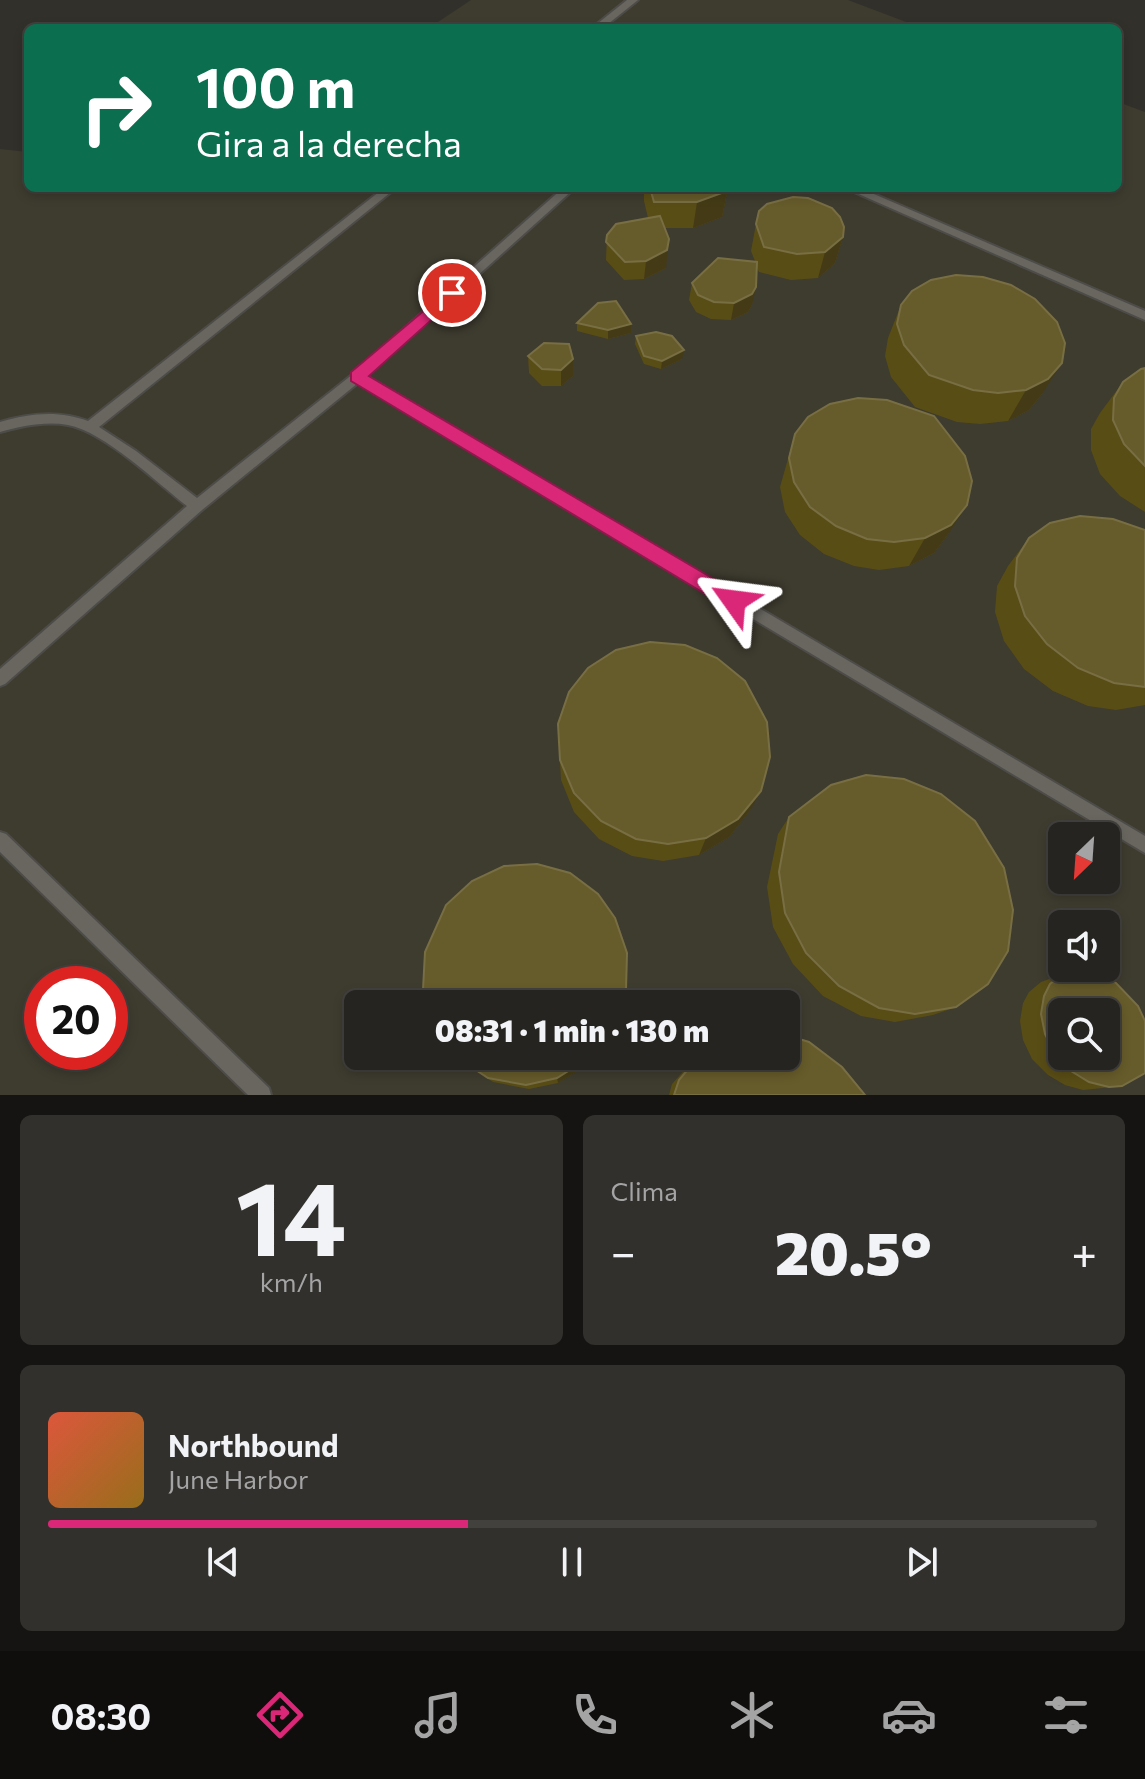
<!DOCTYPE html>
<html lang="es">
<head>
<meta charset="utf-8">
<style>
  :root { --surface:#262420; --page:#32302d; --text:#f1f3f6; --muted:#a4a4a5; --line:#42413e; --accent:#db2777 }
  body { margin:0; font-family:Commissioner,sans-serif; background:var(--page); color:var(--text); height:100vh; display:flex; flex-direction:column; font-size:30px; white-space:nowrap }
  * { box-sizing:border-box; margin:0 }
  p { font-size:26px; color:var(--muted) }
  .icon { flex:none; width:44px; height:44px; fill:none; stroke:currentColor; stroke-width:2; stroke-linecap:round; stroke-linejoin:round }
  .map { position:relative; height:1095px; overflow:hidden }
  .sheet { display:flex; flex-direction:column; gap:20px; padding:20px; background:#151412; flex:1 }
  .sheet>* { flex:none }
  .top-card { position:absolute; left:24px; top:24px; width:1098px; height:168px; border-radius:12px; box-shadow:0 4px 12px #0003,0 0 0 2px var(--line); background:#0b6e4f; color:#fff; overflow:hidden }
  .needle { width:52px; rotate:205deg }
  .tools { position:absolute; left:1048px; top:822px; display:grid; gap:16px }
  .tools a { display:grid; place-items:center; width:72px; height:72px; border-radius:12px; background:var(--surface); box-shadow:0 4px 12px #0003,0 0 0 2px var(--line); font-size:40px }
  .speed { position:absolute; left:24px; top:966px; display:flex; gap:16px; font-size:40px; font-weight:700; text-align:center }
  .speed>* { display:grid; place-content:center; width:104px; height:104px; border-radius:50%; background:var(--surface); box-shadow:0 4px 12px #0003,0 0 0 2px var(--line); line-height:1 }
  .speed .limit { border:12px solid #d22; background:#fff; color:#111 }
  .pin { position:absolute; display:grid; place-items:center; width:68px; height:68px; color:#fff; margin:-34px; border:4px solid #fff; border-radius:50%; box-shadow:0 2px 8px #0007 }
  .me { position:absolute; width:88px; margin:-44px; rotate:301deg; stroke-linejoin:round; filter:drop-shadow(0 0 6px #0008) }
  .turn { display:flex; align-items:center; gap:28px; height:168px; padding:0 40px; font-size:36px }
  .turn .icon { width:104px; height:104px; stroke-width:2.5 }
  .turn b { display:block; font-size:56px; line-height:68px }
  .big { font-size:60px; font-weight:800; line-height:1.1 }
  .sheet .tile { flex:1; display:flex; flex-direction:column; justify-content:center; gap:12px; min-width:0; padding:0 28px; border-radius:12px; background:var(--page) }
  .sheet .dial { align-items:center; gap:0 }
  .dial b { font-size:104px; line-height:1 }
  .song { display:flex; align-items:center; gap:24px }
  .cover { width:96px; height:96px; border-radius:12px; background:linear-gradient(135deg,hsl(10 70% 55%),hsl(40 70% 35%)) }
  .played { height:8px; border-radius:4px; background:linear-gradient(90deg,var(--accent) 40%,var(--line) 40%) }
  .keys { display:flex; justify-content:space-around; direction:ltr }
  .heat { display:flex; justify-content:space-between; align-items:center; font-size:44px; direction:ltr }
  .sheet .tiles { flex:1; display:grid; gap:20px; grid-template-columns:1fr 1fr }
  .tile:last-child { grid-column:span 2 }
  .trip { position:absolute; left:344px; top:990px; width:456px; height:80px; border-radius:12px; background:var(--surface); box-shadow:0 4px 12px #0003,0 0 0 2px var(--line); font-weight:800; line-height:80px; text-align:center }
  .menu { display:flex; height:128px; justify-content:space-around; align-items:center; background:#0f0e0d; color:var(--muted) }
  .menu .icon { width:56px; height:56px }
  .menu .selected { color:var(--accent) }
  .menu b { font-size:36px; color:var(--text) }
  .map>svg:first-child { display:block }
  .built { fill:#3e3b2f; fill-rule:evenodd }
  .lines { fill:none; stroke-linecap:round; stroke-linejoin:round }
  .lane-casing { stroke:#4e4c48; stroke-width:4 }
  .lane { fill:#68665f; fill-rule:evenodd }
  .wall { fill:#594d16 }
  .shaded-wall { fill:#443b16 }
  .building { fill:#665b2a; stroke:#786e44; stroke-width:2; fill-rule:evenodd }
  .route { fill:#db2777; stroke:#8e194d; stroke-width:2 }
</style>
</head>
<body>
<div class="map">
<svg width="1145" height="1095" viewBox="0 0 1145 1095">
  <rect width="100%" height="100%" fill="#32302a"/>
  <path class="built" d="M471,0H848L922,28H429Z
    M1118,102L1145,112V1095H0V149L28,152V188H1118ZM1062,836H1106V880H1062ZM1062,924H1106V968H1062ZM42,984H110V1052H42ZM358,1004H786V1056H358ZM1062,1012H1106V1056H1062Z"/>
  <g class="lines">
    <g class="lane-casing">
      <path id="lane" d="M627,0H638L603,28H592Z
        M384,188H396L99,427L136,451L197,498L353,374L563,188H575L366,376L1145,836V853L358,383L202,510L5,684L0,686V669L187,506C157,483 105,432 68,425C45,421 22,426 0,432V422C30,413 59,410 88,421Z
        M845,188H860L1145,311V320Z
        M0,832L6,834L269,1088L271,1095H248L0,852Z"/>
    </g>
    <use href="#lane" class="lane"/>
  </g>
  <path class="wall" d="M644,188H728L722,217L693,228H665L666,268L644,279L624,280L606,260L607,235L648,218L644,201Z
    M756,224L843,237L835,263L818,278L791,280L759,272L756,266L752,305L748,312L731,320L711,319L696,312L689,300L692,283L755,261L751,251Z
    M901,305L1042,394L1029,410L1008,421L980,424L957,422L915,407L891,377L885,356L888,338Z
    M577,323L631,324V333L608,339L577,331Z
    M636,336L682,359L661,369L644,364L635,344Z
    M544,343L573,376L561,386H542L529,373L528,356Z
    M1145,368V512L1120,496L1100,474L1091,450V429L1100,413L1123,382Z
    M795,434L949,533L934,553L909,566L879,570L854,566L824,554L800,535L785,512L780,487Z
    M1145,530V705L1116,710L1088,706L1053,691L1024,669L1004,641L995,612L997,586L1008,566L1029,538Z
    M558,724L751,809L729,837L699,855L663,861L632,856L599,839L574,812L561,780Z
    M789,817L956,1007L933,1015L895,1022L861,1016L823,996L793,964L773,927L767,887L778,834Z
    M1063,974L1122,1086L1083,1090L1065,1085L1048,1075L1032,1059L1023,1040L1020,1021L1023,1003L1029,992L1041,982Z
    M697,1056H786L865,1095H669L672,1084Z
    M457,1058L589,1064L558,1083L529,1089L493,1082Z"/>
  <path class="shaded-wall" d="M728,188L722,217L693,228L697,202Z
    M843,237L835,263L818,278L825,252Z
    M669,239L666,268L644,279L646,261Z
    M756,287L752,305L748,312L731,320L734,303Z
    M631,324V333L608,339V330Z
    M684,350L682,359L661,369L662,361Z
    M573,359V376L561,386V370Z
    M1062,363L1042,394L1029,410L1008,421L1026,390Z
    M967,505L949,533L934,553L909,566L925,538Z
    M761,791L751,809L729,837L699,855L706,838Z
    M592,1056H595L589,1064L558,1083L557,1078Z"/>
  <path class="building" d="M650,188H727V191L697,202H654Z
    M793,197L808,198L832,208L840,217L844,227L843,237L825,252L797,254L764,247L756,224L759,211L767,204Z
    M660,216L669,239L667,250L646,261L625,262L606,242L607,235L616,224Z
    M718,258L757,262L756,287L752,294L734,303L714,302L698,295L692,283Z
    M956,275L983,277L1011,285L1035,299L1057,322L1065,343L1062,363L1048,379L1026,390L998,393L973,390L929,375L904,345L897,324L901,305L912,291L931,280Z
    M616,301L631,324L608,330L577,323L598,303Z
    M656,332L672,336L684,350L662,361L644,356L636,336Z
    M544,343L569,344L573,359L561,370L542,369L528,356Z
    M1145,368V466L1124,444L1113,420L1114,398L1123,382L1141,369Z
    M858,398L887,400L934,416L965,456L972,481L967,505L951,525L925,538L894,542L867,539L836,526L810,507L794,482L789,458L795,434L808,417L830,404Z
    M1080,516L1113,519L1145,530V687L1114,683L1078,668L1047,644L1025,616L1015,586L1017,558L1029,538L1050,523Z
    M650,642L685,645L717,658L745,681L767,722L770,757L761,791L738,819L706,838L668,844L636,839L601,821L574,793L560,760L558,724L569,692L588,668L616,650Z
    M866,775L904,779L941,794L975,821L1004,868L1013,910L1008,951L988,984L956,1007L915,1014L879,1008L839,986L806,953L785,913L779,872L789,817L831,785Z
    M537,864L570,873L598,894L615,918L627,953L626,990L622,1004H427L423,990L425,952L446,905L472,881L504,866Z
    M1079,971L1098,973L1116,983L1138,1006L1145,1021V1073L1122,1086L1109,1087L1089,1082L1071,1071L1055,1054L1045,1034L1041,1014L1044,996L1050,984L1063,974ZM1062,1012H1106V1056H1062Z
    M786,1035L809,1042L842,1067L865,1095H674L679,1080L699,1056H786Z
    M455,1056H592L557,1078L526,1085L488,1078Z"/>
  <path class="route" d="M452,287L459,293L457,297L369,376L741,595L743,601L741,607L734,609L727,607L351,381V372Z"/>
</svg>
<div class="tools">
<a><svg class="needle" viewBox="-14 -14 28 28"><path d="M0-13l5 13h-10z" fill="#e53935"/><path d="M0 13l5-13h-10z" fill="#a4a4a5"/></svg></a>
<a><svg class="icon" aria-label="sound" viewBox="0 0 24 24"><path d="M4 9h4l5-4v14l-5-4H4zM17 9q2 3 0 6"/></svg></a>
<a><svg class="icon" aria-label="search" viewBox="0 0 24 24"><circle cx="10" cy="10" r="6"/><path d="M15 15l6 6"/></svg></a>
</div>
<div class="speed"><div class="limit">20</div></div>
<div class="pin" style="left:452px;top:293px;background:#d93025"><svg class="icon" aria-label="arrive" viewBox="0 0 24 24"><path d="M6 21V4h12l-3 4 3 4H6"/></svg></div>
<svg class="me" style="left:734px;top:601px" viewBox="-20 -20 40 40"><path d="M0-17L14 15 0 8-14 15z" fill="#db2777" stroke="#fff" stroke-width="4"/></svg>
<div class="trip">08:31 · 1 min · 130 m</div>
<div class="top-card">
<div class="turn"><svg class="icon" aria-label="right" viewBox="0 0 24 24"><path d="M7 20v-9h11M14 6l5 5-5 5"/></svg><div><b>100 m</b>Gira a la derecha</div></div>
</div>
</div>
<section class="sheet">
<div class="tiles">
<div class="tile dial"><b>14</b><p>km/h</p></div>
<div class="tile"><p>Clima</p>
<div class="heat"><a>−</a><b class="big">20.5°</b><a>+</a></div>
</div>
<div class="tile">
<div class="song"><i class="cover"></i><div><b>Northbound</b><p>June Harbor</p></div></div>
<div class="played"></div>
<div class="keys"><svg class="icon" aria-label="previous" viewBox="0 0 24 24"><path d="M18 5L8 12l10 7zM5 5v14"/></svg><svg class="icon" aria-label="pause" viewBox="0 0 24 24"><path d="M8 5v14M16 5v14"/></svg><svg class="icon" aria-label="next" viewBox="0 0 24 24"><path d="M6 5l10 7-10 7zM19 5v14"/></svg></div>
</div>
</div>
</section>
<nav class="menu">
<b>08:30</b>
<svg class="icon selected" aria-label="directions" viewBox="0 0 24 24"><path d="M12 3l9 9-9 9-9-9zM9 14v-3h6M13 9l2 2-2 2"/></svg>
<svg class="icon" aria-label="music" viewBox="0 0 24 24"><path d="M9 18V5l10-2v13"/><circle cx="6" cy="18" r="3"/><circle cx="16" cy="16" r="3"/></svg>
<svg class="icon" aria-label="phone" viewBox="0 0 24 24"><path d="M5 4h4l2 5-3 2q2 4 5 5l2-3 5 2v4C11 20 4 13 5 4z"/></svg>
<svg class="icon" aria-label="climate" viewBox="0 0 24 24"><path d="M12 3v18M4 7l16 10M4 17L20 7"/></svg>
<svg class="icon" aria-label="car" viewBox="0 0 24 24"><path d="M5 17H2v-5l4-1 3-4h7l3 4 3 1v5h-3M9 17h6M6 11h13"/><circle cx="7" cy="17" r="2"/><circle cx="17" cy="17" r="2"/></svg>
<svg class="icon" aria-label="filters" viewBox="0 0 24 24"><path d="M4 7h16M4 17h16"/><circle cx="9" cy="7" r="2"/><circle cx="15" cy="17" r="2"/></svg>
</nav>
</body>
</html>
